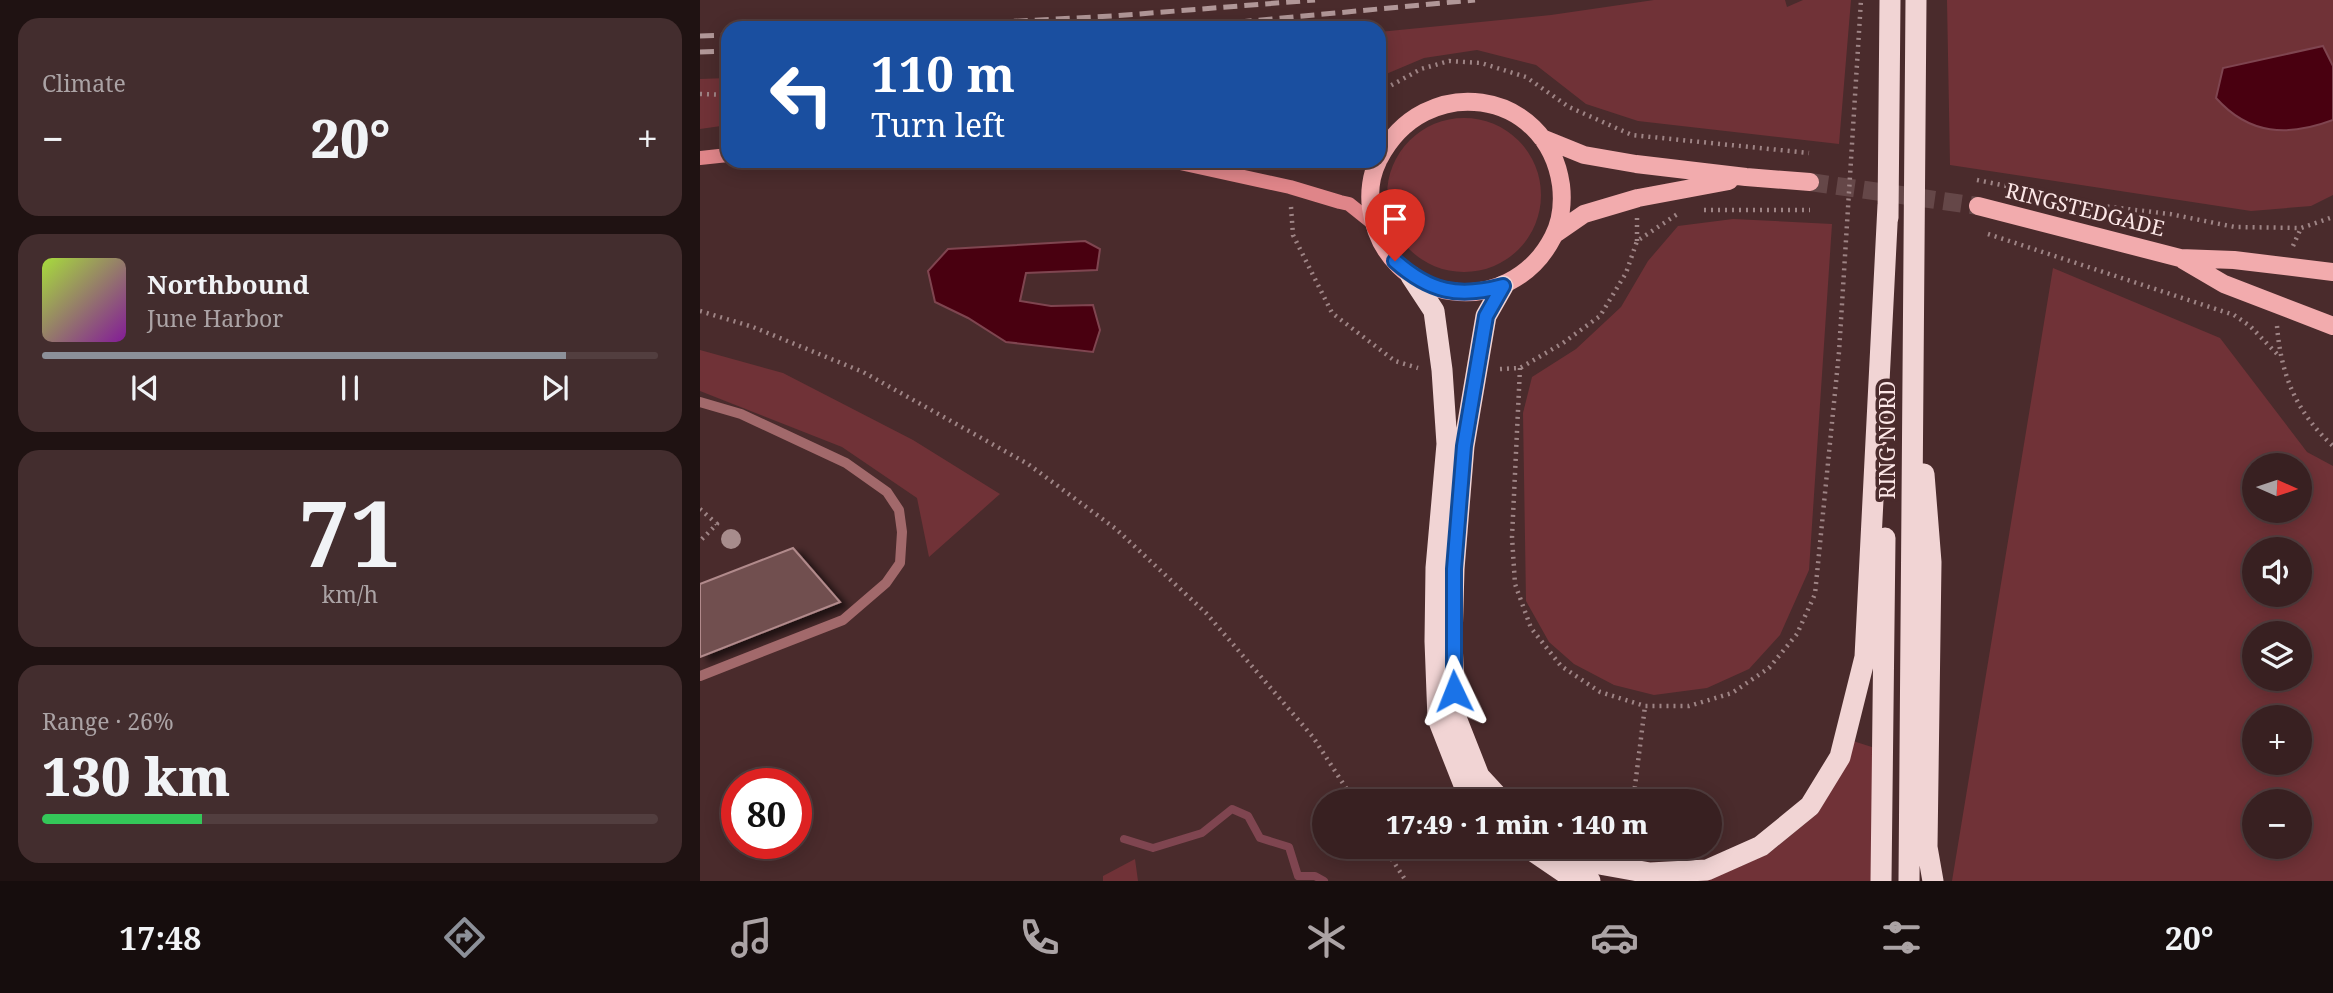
<!DOCTYPE html>
<html lang="en">
<head>
<meta charset="utf-8">
<style>
  :root { --surface:#382021; --page:#432d2e; --text:#f1f3f6; --muted:#aba3a5; --line:#523e3f; --accent:#8c9099 }
  body { margin:0; font-family:"Noto Serif",serif; background:var(--page); color:var(--text); height:100vh; display:flex; flex-direction:column; font-size:26px; white-space:nowrap }
  * { box-sizing:border-box; margin:0 }
  p { font-size:23px; color:var(--muted) }
  .icon { flex:none; width:38px; height:38px; fill:none; stroke:currentColor; stroke-width:2; stroke-linecap:round; stroke-linejoin:round }
  .map { position:relative; flex:1; overflow:hidden }
  .details { display:flex; flex-direction:column; gap:18px; padding:18px; background:#1f1212; width:700px }
  .details>* { flex:none }
  .hud { position:absolute; left:21px; top:21px; width:665px; height:147px; border-radius:21px; box-shadow:0 4px 18px #0003,0 0 0 2px var(--line); background:#1a4fa0; color:#fff; overflow:hidden }
  .needle { width:46px; rotate:93deg }
  .fabs { position:absolute; left:1542px; top:453px; display:grid; gap:14px }
  .fabs a { display:grid; place-items:center; width:70px; height:70px; border-radius:50%; background:var(--surface); box-shadow:0 4px 18px #0003,0 0 0 2px var(--line); font-size:35px }
  .speed { position:absolute; left:21px; top:768px; display:flex; gap:14px; font-size:35px; font-weight:700; text-align:center }
  .speed>* { display:grid; place-content:center; width:91px; height:91px; border-radius:50%; background:var(--surface); box-shadow:0 4px 18px #0003,0 0 0 2px var(--line); line-height:1 }
  .speed .limit { border:10px solid #d22; background:#fff; color:#111 }
  .pin { position:absolute; display:grid; place-items:center; width:60px; height:60px; color:#fff; margin:-72px -30px; border-radius:50% 50% 50% 0; rotate:-45deg; box-shadow:0 0 7px #0007 }
  .pin .icon { rotate:45deg }
  .me { position:absolute; width:77px; margin:-38px; rotate:358deg; stroke-linejoin:round; filter:drop-shadow(0 0 5px #0008) }
  .turn { display:flex; align-items:center; gap:24px; height:147px; padding:0 35px; font-size:32px }
  .turn .icon { width:91px; height:91px; stroke-width:2.5 }
  .turn b { display:block; font-size:49px; line-height:60px }
  .big { font-size:52px; font-weight:800; line-height:1.1 }
  .details .widget { flex:1; display:flex; flex-direction:column; justify-content:center; gap:10px; min-width:0; padding:0 24px; border-radius:21px; background:var(--page) }
  .details .dial { align-items:center; gap:0 }
  .dial b { font-size:91px; line-height:1 }
  .song { display:flex; align-items:center; gap:21px }
  .cover { width:84px; height:84px; border-radius:10px; background:linear-gradient(135deg,hsl(80 70% 55%),hsl(290 70% 35%)) }
  .played { height:7px; border-radius:4px; background:linear-gradient(90deg,var(--accent) 85%,var(--line) 85%) }
  .keys { display:flex; justify-content:space-around; direction:ltr }
  .heat { display:flex; justify-content:space-between; align-items:center; font-size:38px; direction:ltr }
  .charge { height:10px; border-radius:5px; background:linear-gradient(90deg,#34c759 26%,var(--line) 0) }
  .trip { position:absolute; left:612px; top:789px; width:410px; height:70px; border-radius:35px; background:var(--surface); box-shadow:0 4px 18px #0003,0 0 0 2px var(--line); font-weight:800; line-height:70px; text-align:center }
  .menu { display:flex; height:112px; justify-content:space-around; align-items:center; background:#160d0d; color:var(--muted) }
  .menu .icon { width:49px; height:49px }
  .menu .current { color:var(--accent) }
  .menu b { font-size:32px; color:var(--text) }
  main { display:flex; flex:1; min-height:0 }
  .map>svg:first-child { display:block }
  .green { fill:#703237; fill-rule:evenodd }
  .water { fill:#490010; stroke:#7f4550; stroke-width:2 }
  .lines { fill:none; stroke-linecap:round; stroke-linejoin:round }
  .stream { stroke:#7f4550; stroke-width:8 }
  .building { fill:#714f50; stroke:#b18a8b; stroke-width:2; filter:url(#shadow) }
  .primary-tunnel { stroke:#654748; stroke-width:18; stroke-dasharray:18 9; stroke-linecap:butt }
  .path { stroke:#9e8485; stroke-width:4.5; stroke-dasharray:2 5; stroke-linecap:butt }
  .lane { stroke:#a2696b; stroke-width:10 }
  .secondary { stroke:#df8589; stroke-width:14 }
  .primary { stroke:#f2abad; stroke-width:18 }
  .highway { stroke:#f1d4d4; stroke-width:21 }
  .rail { stroke:#b19798; stroke-width:5; stroke-dasharray:14 7; stroke-linecap:butt }
  .tree { fill:#a78c8c }
  .route-casing { stroke:#114b97; stroke-width:18 }
  .route { stroke:#1a73e8; stroke-width:12 }
  .labels { text-anchor:middle; stroke-width:7; stroke-linejoin:round; paint-order:stroke }
  .street-label { font-size:21px; fill:#fce7e7; stroke:#4a2b2c }
</style>
</head>
<body>
<main>
<section class="details">
<div class="widget"><p>Climate</p>
<div class="heat"><a>−</a><b class="big">20°</b><a>+</a></div>
</div>
<div class="widget">
<div class="song"><i class="cover"></i><div><b>Northbound</b><p>June Harbor</p></div></div>
<div class="played"></div>
<div class="keys"><svg class="icon" aria-label="previous" viewBox="0 0 24 24"><path d="M18 5L8 12l10 7zM5 5v14"/></svg><svg class="icon" aria-label="pause" viewBox="0 0 24 24"><path d="M8 5v14M16 5v14"/></svg><svg class="icon" aria-label="next" viewBox="0 0 24 24"><path d="M6 5l10 7-10 7zM19 5v14"/></svg></div>
</div>
<div class="widget dial"><b>71</b><p>km/h</p></div>
<div class="widget"><p>Range · 26%</p><b class="big">130 km</b><div class="charge"></div></div>
</section>
<div class="map">
<svg width="1633" height="881" viewBox="0 0 1633 881">
  <defs>
    <filter id="shadow"><feDropShadow dx="8" dy="4.5" stdDeviation="3.5" flood-color="#0009"/></filter>
  </defs>
  <rect width="100%" height="100%" fill="#4a2b2c"/>
  <path class="green" d="M954,0H1085L1087,7L1103,0H1151L1139,144L938,121L886,104L836,65L777,50L724,58L679,77V32L851,15Z
    M1247,0H1633V195L1611,206L1551,211L1250,165Z
    M28,78V125L0,129V79Z
    M687 195a77 77 0 1 1 154 0a77 77 0 1 1-154 0Z
    M1033,219L1132,224L1109,570L1080,635L1049,669L1007,688L954,695L914,685L874,664L849,642L826,601L823,413L832,377L876,349L921,307L948,261L978,226Z
    M1353,268L1520,338L1607,452L1633,466V881H1252ZM1554,466H1600V511H1554ZM1554,550H1600V595H1554ZM1554,634H1600V679H1554ZM1554,718H1600V763H1554ZM1554,802H1600V847H1554Z
    M0,350L83,373L213,440L300,494L229,557L217,498L142,447L0,391Z
    M1153,741L1175,748L1173,881H977L1020,875L1068,854L1118,813L1146,765Z
    M435,859L438,881H403V876Z"/>
  <path class="water" d="M1623,46L1633,66V120C1588,137 1549,135 1516,98L1523,68Z
    M385,241L400,249L397,270L326,273L320,301L351,306L393,305L400,330L393,352L306,342L268,318L235,302L228,271L248,249Z"/>
  <g class="lines">
    <path class="stream" d="M424,839L453,848L502,833L532,809L548,816L560,838L589,847L598,876H615L624,881"/>
  </g>
  <path class="building" d="M93,548L140,602L0,657V584Z"/>
  <g class="lines">
    <path class="primary-tunnel" d="M1110,182L1278,206"/>
    <path class="path" d="M679,92L721,69L749,61L781,63L826,77L869,107L932,135L1109,153
      M0,94L28,95
      M1277,180L1410,207L1470,214L1535,227L1601,228L1633,217
      M591,207L593,235L632,313L695,361L718,368
      M1004,210H1110
      M1288,234L1534,315L1550,326L1579,356
      M937,241V218
      M1593,246L1601,228
      M0,311L53,327L163,372L328,464L416,529L506,613L613,737L655,802
      M1577,326C1581,375 1596,412 1633,446
      M820,368L812,537L815,584L831,628L861,666L900,692L945,706H989L1032,693L1069,668L1097,634L1115,594L1139,352L1161,0
      M800,369L820,368L863,343L900,316L926,273L937,241L979,213
      M0,509L17,524L0,541
      M933,802L945,706
      M684,847L706,881"/>
    <path class="lane" d="M0,402L41,414L146,463L187,492L199,510L202,532L200,563L186,583L143,620L0,676"/>
    <path class="secondary" d="M0,158L28,155
      M471,161L590,187L640,202L649,204L674,224"/>
    <path class="primary" d="M842,138L884,155L936,164L1046,177L1110,182
      M678,161C671,175 669,193 671,208C684,305 809,323 853,237C861,222 863,202 861,185C847,88 724,71 679,159
      M1278,206L1480,258L1534,260L1633,272
      M855,234L884,214L938,198L1029,181
      M1483,260L1524,284L1633,326"/>
    <path class="highway" d="M1188,218L1190,0
      M711,276L734,311L742,370L747,444L736,568L735,641L738,719L764,785L779,802
      M1224,474L1231,562L1227,847L1233,881
      M803,802L779,776L755,715L752,641L754,569L764,446L786,316L803,286
      M827,847L868,875L890,881
      M857,847L877,860L950,873L1007,870L1061,846L1110,806L1140,757L1165,657L1188,205
      M1181,881L1185,538
      M1209,881L1216,0"/>
    <path class="rail" d="M188,28L413,16L615,0
      M475,28L775,0
      M0,36L28,35
      M0,52L28,51"/>
  </g>
  <circle class="tree" cx="31" cy="539" r="10"/>
  <g class="lines">
    <g class="route-casing">
      <path id="route" d="M695,261C730,292 758,298 803,286L786,316L764,446L754,569V691"/>
    </g>
    <use href="#route" class="route"/>
  </g>
  <g class="labels">
    <g class="street-label">
      <text transform="translate(1385 210) rotate(14)" y="7">RINGSTEDGADE</text>
      <text transform="translate(1188 440) rotate(-90)" y="7">RING NORD</text>
    </g>
  </g>
</svg>
<div class="fabs">
<a><svg class="needle" viewBox="-14 -14 28 28"><path d="M0-13l5 13h-10z" fill="#e53935"/><path d="M0 13l5-13h-10z" fill="#aba3a5"/></svg></a>
<a><svg class="icon" aria-label="sound" viewBox="0 0 24 24"><path d="M4 9h4l5-4v14l-5-4H4zM17 9q2 3 0 6"/></svg></a>
<a><svg class="icon" aria-label="layers" viewBox="0 0 24 24"><path d="M12 4l9 5-9 5-9-5zM3 14l9 5 9-5"/></svg></a>
<a>+</a>
<a>−</a>
</div>
<div class="speed"><div class="limit">80</div></div>
<div class="pin" style="left:695px;top:261px;background:#d93025"><svg class="icon" aria-label="arrive" viewBox="0 0 24 24"><path d="M6 21V4h12l-3 4 3 4H6"/></svg></div>
<svg class="me" style="left:754px;top:691px" viewBox="-20 -20 40 40"><path d="M0-17L14 15 0 8-14 15z" fill="#1a73e8" stroke="#fff" stroke-width="4"/></svg>
<div class="trip">17:49 · 1 min · 140 m</div>
<div class="hud">
<div class="turn"><svg class="icon" aria-label="left" viewBox="0 0 24 24"><path d="M17 20v-9H6M10 6l-5 5 5 5"/></svg><div><b>110 m</b>Turn left</div></div>
</div>
</div>
</main>
<nav class="menu">
<b>17:48</b>
<svg class="icon current" aria-label="directions" viewBox="0 0 24 24"><path d="M12 3l9 9-9 9-9-9zM9 14v-3h6M13 9l2 2-2 2"/></svg>
<svg class="icon" aria-label="music" viewBox="0 0 24 24"><path d="M9 18V5l10-2v13"/><circle cx="6" cy="18" r="3"/><circle cx="16" cy="16" r="3"/></svg>
<svg class="icon" aria-label="phone" viewBox="0 0 24 24"><path d="M5 4h4l2 5-3 2q2 4 5 5l2-3 5 2v4C11 20 4 13 5 4z"/></svg>
<svg class="icon" aria-label="climate" viewBox="0 0 24 24"><path d="M12 3v18M4 7l16 10M4 17L20 7"/></svg>
<svg class="icon" aria-label="car" viewBox="0 0 24 24"><path d="M5 17H2v-5l4-1 3-4h7l3 4 3 1v5h-3M9 17h6M6 11h13"/><circle cx="7" cy="17" r="2"/><circle cx="17" cy="17" r="2"/></svg>
<svg class="icon" aria-label="filters" viewBox="0 0 24 24"><path d="M4 7h16M4 17h16"/><circle cx="9" cy="7" r="2"/><circle cx="15" cy="17" r="2"/></svg>
<b>20°</b>
</nav>
</body>
</html>
